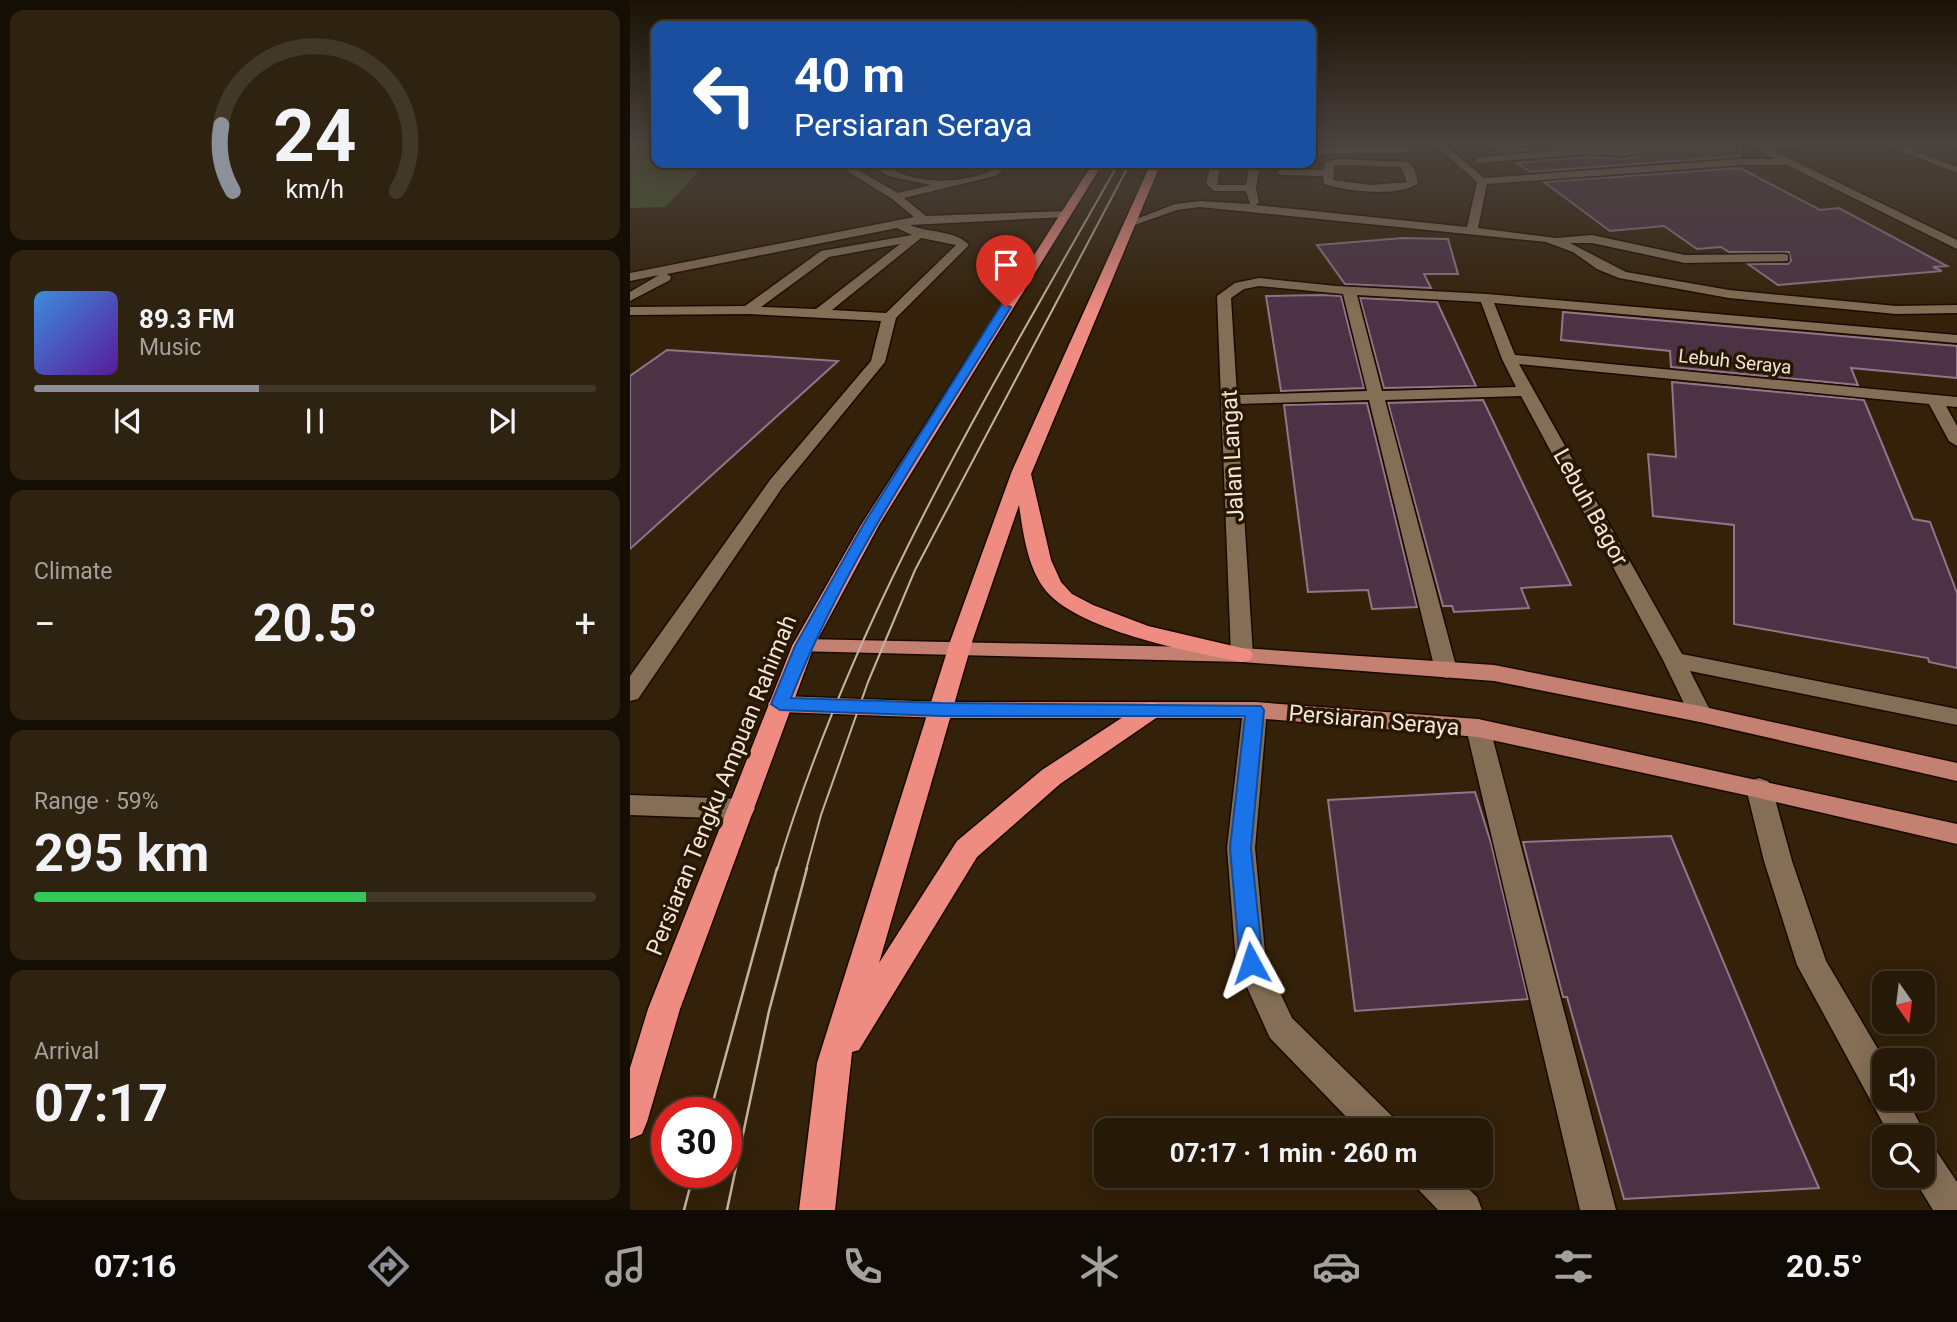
<!DOCTYPE html>
<html lang="en">
<head>
<meta charset="utf-8">
<style>
  :root { --surface:#261907; --page:#2e2211; --text:#f1f3f6; --muted:#a4a09b; --line:#423828; --accent:#8c9099 }
  body { margin:0; font-family:Roboto,sans-serif; background:var(--page); color:var(--text); height:100vh; display:flex; flex-direction:column; font-size:26px; white-space:nowrap }
  * { box-sizing:border-box; margin:0 }
  p { font-size:23px; color:var(--muted) }
  .icon { flex:none; width:38px; height:38px; fill:none; stroke:currentColor; stroke-width:2; stroke-linecap:round; stroke-linejoin:round }
  .map { position:relative; flex:1; overflow:hidden }
  .panel { display:flex; flex-direction:column; gap:10px; padding:10px; background:#150e04; width:630px }
  .panel>* { flex:none }
  .top-card { position:absolute; left:21px; top:21px; width:665px; height:147px; border-radius:14px; box-shadow:0 4px 18px #0003,0 0 0 2px var(--line); background:#1a4fa0; color:#fff; overflow:hidden }
  .needle { width:46px; rotate:166deg }
  .controls { position:absolute; left:1242px; top:971px; display:grid; gap:14px }
  .controls a { display:grid; place-items:center; width:63px; height:63px; border-radius:14px; background:var(--surface); box-shadow:0 4px 18px #0003,0 0 0 2px var(--line); font-size:35px }
  .speed { position:absolute; left:21px; top:1097px; display:flex; gap:14px; font-size:35px; font-weight:700; text-align:center }
  .speed>* { display:grid; place-content:center; width:91px; height:91px; border-radius:50%; background:var(--surface); box-shadow:0 4px 18px #0003,0 0 0 2px var(--line); line-height:1 }
  .speed .limit { border:10px solid #d22; background:#fff; color:#111 }
  .pin { position:absolute; display:grid; place-items:center; width:60px; height:60px; color:#fff; margin:-72px -30px; border-radius:50% 50% 50% 0; rotate:-45deg; box-shadow:0 0 7px #0007 }
  .pin .icon { rotate:45deg }
  .me { position:absolute; width:77px; margin:-38px; rotate:355deg; stroke-linejoin:round; filter:drop-shadow(0 0 5px #0008) }
  .turn { display:flex; align-items:center; gap:24px; height:147px; padding:0 28px; font-size:32px }
  .turn .icon { width:91px; height:91px; stroke-width:2.5 }
  .turn b { display:block; font-size:49px; line-height:60px }
  .big { font-size:52px; font-weight:700; line-height:1.1 }
  .panel .tile { flex:1; display:flex; flex-direction:column; justify-content:center; gap:10px; min-width:0; padding:0 24px; border-radius:14px; background:var(--page) }
  .panel .dial { align-items:center; gap:0 }
  .dial svg { height:182px; overflow:visible; fill:none; stroke:var(--line); stroke-width:7; stroke-linecap:round; text-anchor:middle }
  .dial text { fill:var(--text); stroke:none }
  .song { display:flex; align-items:center; gap:21px }
  .cover { width:84px; height:84px; border-radius:10px; background:linear-gradient(135deg,hsl(210 70% 55%),hsl(270 70% 35%)) }
  .played { height:7px; border-radius:4px; background:linear-gradient(90deg,var(--accent) 40%,var(--line) 40%) }
  .keys { display:flex; justify-content:space-around; direction:ltr }
  .heat { display:flex; justify-content:space-between; align-items:center; font-size:38px; direction:ltr }
  .charge { height:10px; border-radius:5px; background:linear-gradient(90deg,#34c759 59%,var(--line) 0) }
  .trip { position:absolute; left:464px; top:1118px; width:399px; height:70px; border-radius:14px; background:var(--surface); box-shadow:0 4px 18px #0003,0 0 0 2px var(--line); font-weight:700; line-height:70px; text-align:center }
  .menu { display:flex; height:112px; justify-content:space-around; align-items:center; background:#0f0a03; color:var(--muted) }
  .menu .icon { width:49px; height:49px }
  .menu .selected { color:var(--accent) }
  .menu b { font-size:32px; color:var(--text) }
  main { display:flex; flex:1; min-height:0 }
  .map>svg:first-child { display:block }
  .forest { fill:#435c23 }
  .building { fill:#4b3345; stroke:#917589; stroke-width:2 }
  .lines { fill:none; stroke-linecap:round; stroke-linejoin:round }
  .minor-casing { stroke:#1a0900; stroke-width:3 }
  .major-casing { stroke:#1a0900; stroke-width:3 }
  .highway-casing { stroke:#1a0900; stroke-width:3 }
  .minor { fill:#846e55; fill-rule:evenodd }
  .major { fill:#c48070; fill-rule:evenodd }
  .highway { fill:#ef8c82; fill-rule:evenodd }
  .tram-far1 { stroke:#c2b4a4; stroke-width:2 }
  .tram { stroke:#c2b4a4; stroke-width:2.5 }
  .route { fill:#1a73e8; stroke:#114b97; stroke-width:2 }
  .labels { text-anchor:middle; stroke-width:7; stroke-linejoin:round; paint-order:stroke }
  .far-street-label { font-size:19px; fill:#f2e6d8; stroke:#281702 }
  .street-label { font-size:23px; fill:#f2e6d8; stroke:#281702 }
</style>
</head>
<body>
<main>
<section class="panel">
<div class="tile dial"><svg viewBox="0 0 100 80">
<path d="M14 69A42 42 0 1 1 86 69"/>
<path d="M14 69A42 42 0 0 1 9 40" stroke="#8c9099"/>
<text x="50" y="56" font-size="32" font-weight="700">24</text>
<text x="50" y="72" font-size="11">km/h</text>
</svg></div>
<div class="tile">
<div class="song"><i class="cover"></i><div><b>89.3 FM</b><p>Music</p></div></div>
<div class="played"></div>
<div class="keys"><svg class="icon" aria-label="previous" viewBox="0 0 24 24"><path d="M18 5L8 12l10 7zM5 5v14"/></svg><svg class="icon" aria-label="pause" viewBox="0 0 24 24"><path d="M8 5v14M16 5v14"/></svg><svg class="icon" aria-label="next" viewBox="0 0 24 24"><path d="M6 5l10 7-10 7zM19 5v14"/></svg></div>
</div>
<div class="tile"><p>Climate</p>
<div class="heat"><a>−</a><b class="big">20.5°</b><a>+</a></div>
</div>
<div class="tile"><p>Range · 59%</p><b class="big">295 km</b><div class="charge"></div></div>
<div class="tile"><p>Arrival</p><b class="big">07:17</b></div>
</section>
<div class="map">
<svg width="1327" height="1210" viewBox="0 0 1327 1210">
  <rect width="100%" height="100%" fill="#332109"/>
  <path class="forest" d="M0,143H26V163H76L36,207L0,208Z"/>
  <path class="building" d="M860,143H955L952,145L873,152Z
    M1008,143H1109L1110,156L900,172L887,163L957,157L996,159L1020,152L1019,149Z
    M1110,168L1190,210L1209,208L1317,266L1303,267L1312,271L1148,285L1118,264H1158L1161,261L1159,252H1099L1091,247L1067,249L1034,226L980,231L914,182Z
    M773,238L818,239L828,274H794L801,288L715,284L687,245Z
    M691,295L711,296L734,388L651,391L636,296Z
    M730,298L807,302L846,386L754,388Z
    M933,312L1327,346V378L1221,368L1228,385L1041,367L1040,351L931,340Z
    M37,350L208,361L0,549V376Z
    M1042,382L1234,400L1283,519L1300,522L1327,593V668L1299,662L1298,658L1104,624V525L1023,516L1018,454L1046,457Z
    M853,400L941,585L891,588L899,608L824,612L822,606H813L758,403Z
    M737,403L787,607L742,609L738,590L678,592L654,405Z
    M845,792L861,843L898,999L725,1011L698,800Z
    M1041,836L1161,1124L1189,1188L994,1199L937,997H933L893,842Z"/>
  <g class="lines">
    <g class="minor-casing">
      <path id="minor" d="M773,143H783L786,146L782,151L772,153L681,154V148L776,147Z
        M803,143H813L854,178L1111,159H1145L1115,143H1178L1173,146L1139,149L1327,240V249L1157,165H1111L857,184L848,228L926,238L962,235L1055,255L1154,254L1158,255V261L1055,263L962,243H940L996,272L1099,290L1266,306L1327,305V313L1266,314L1099,298L989,278L967,269L943,252L916,242L570,207L547,210L502,226L496,223L545,204L570,201L620,204L616,191H584L576,184L581,163H591L587,185H616L620,163H630L626,188L629,202L626,205L837,227L847,182Z
        M976,143H1003L1018,151L995,156L957,154L849,163L844,160L849,157L953,148L958,144ZM997,147L1002,149H971Z
        M1250,143H1263L1327,167V173Z
        M1318,143H1327V147L1320,145Z
        M710,159L778,162L784,168L788,183C769,198 717,191 694,184L693,176L652,175L647,172L652,169L694,170L695,162ZM710,165L771,167L777,182L741,185L703,180L704,166Z
        M204,163H216L268,193L301,185L258,176L249,170L248,163H258V167C284,184 330,184 358,172C368,167 371,163 383,163L365,176L274,198L296,216L435,211L441,214L435,217L280,225C298,233 326,230 339,245L266,318L255,362L152,488L8,699L0,701V676L140,480L241,361L251,321L118,314L0,315V307L115,306L191,251L282,235L267,228L37,274L41,277L40,280L0,301V292L29,275L0,281V273L284,217L262,199ZM291,238L326,245L256,313L202,310ZM270,244L186,309L131,307L199,257Z
        M629,278L706,286L857,294L1327,335V343L864,303L885,355L1327,397V407L1316,406L1327,426V446L1319,441L1299,404L889,364L1052,654L1327,709V725L1060,671L1082,714L1078,720L1070,722L1062,720L1033,660L891,396L755,400L827,670L824,675L816,678L808,675L805,670L739,400L607,404L623,655L620,660L612,662L604,660L601,655L587,296L605,283ZM629,286L713,294L737,391L607,395L601,298L614,289ZM727,295L851,302L872,359L886,387L752,391Z
        M625,702L633,704L637,710L625,848L636,963L662,1018L764,1118L769,1130H729L640,1038L606,963L597,848L613,710L617,704Z
        M848,719L857,722L860,728L986,1210H950L836,728L839,722Z
        M1129,778L1138,781L1142,788L1162,861L1196,961L1255,1061V1099H1277L1297,1138L1295,1144L1305,1149L1327,1182V1210H1303L1282,1176H1293V1138H1261L1167,965L1134,861L1116,788L1120,781Z
        M0,795L112,799L121,802L125,809L121,816L112,819L0,815Z
        M781,1176H825L847,1197L852,1210H808L787,1188Z"/>
    </g>
    <g class="major-casing">
      <path id="major" d="M173,639L612,648L864,665L1070,706L1327,763V781L1070,722L864,681L612,662L165,651L162,646L165,641Z
        M150,696L312,702H625L848,719L1327,824V844L1129,798L848,737L625,718H312L150,712L142,710L138,704L142,698Z"/>
    </g>
    <g class="highway-casing">
      <path id="highway" d="M463,163H473L249,525L184,646L50,1009L17,1122L12,1134L0,1139V1068L18,1009L162,646L231,525Z
        M521,163H531L401,474L421,560L431,582L442,594L463,605L518,626L620,650L623,655L620,660L612,662C561,652 443,630 413,587C397,564 393,532 389,505L343,639L249,963L327,841L412,770L513,704L521,702L529,704L533,710L529,716L430,784L347,857L229,1050L222,1052L205,1210H169L187,1063L321,639L382,471Z"/>
    </g>
    <use href="#minor" class="minor"/>
    <use href="#major" class="major"/>
    <use href="#highway" class="highway"/>
    <path class="tram-far1" d="M147,870C222,617 358,394 487,166
      M176,870L191,815L238,682L285,570L500,163"/>
    <path class="tram" d="M80,1113L147,868
      M54,1210L64,1172
      M97,1210L139,1011L177,868"/>
  </g>
  <linearGradient id="sky" x2="0" y2="1"><stop stop-color="#1c1205"/><stop offset="0.46" stop-color="#4a433e"/><stop offset="1" stop-color="#4a433e" stop-opacity="0"/></linearGradient>
  <rect width="1327" height="312" fill="url(#sky)"/>
  <path class="route" d="M372,304L381,307C303,434 216,559 161,698L312,703L631,706L634,710L621,848L633,963L629,970L621,973L613,970L610,963L600,848L615,716H312L150,710L141,704L165,646L233,525Z"/>
  <g class="labels">
    <g class="far-street-label">
      <text transform="translate(1105 361) rotate(6)" y="7">Lebuh Seraya</text>
    </g>
    <g class="street-label">
      <text transform="translate(602 456) rotate(-93)" y="8">Jalan Langat</text>
      <text transform="translate(961 507) rotate(61)" y="8">Lebuh Bagor</text>
      <text transform="translate(744 720) rotate(5)" y="8">Persiaran Seraya</text>
      <text transform="translate(91 785) rotate(-68)" y="8">Persiaran Tengku Ampuan Rahimah</text>
    </g>
  </g>
</svg>
<div class="controls">
<a><svg class="needle" viewBox="-14 -14 28 28"><path d="M0-13l5 13h-10z" fill="#e53935"/><path d="M0 13l5-13h-10z" fill="#a4a09b"/></svg></a>
<a><svg class="icon" aria-label="sound" viewBox="0 0 24 24"><path d="M4 9h4l5-4v14l-5-4H4zM17 9q2 3 0 6"/></svg></a>
<a><svg class="icon" aria-label="search" viewBox="0 0 24 24"><circle cx="10" cy="10" r="6"/><path d="M15 15l6 6"/></svg></a>
</div>
<div class="speed"><div class="limit">30</div></div>
<div class="pin" style="left:376px;top:307px;background:#d93025"><svg class="icon" aria-label="arrive" viewBox="0 0 24 24"><path d="M6 21V4h12l-3 4 3 4H6"/></svg></div>
<svg class="me" style="left:621px;top:963px" viewBox="-20 -20 40 40"><path d="M0-17L14 15 0 8-14 15z" fill="#1a73e8" stroke="#fff" stroke-width="4"/></svg>
<div class="trip">07:17 · 1 min · 260 m</div>
<div class="top-card">
<div class="turn"><svg class="icon" aria-label="left" viewBox="0 0 24 24"><path d="M17 20v-9H6M10 6l-5 5 5 5"/></svg><div><b>40 m</b>Persiaran Seraya</div></div>
</div>
</div>
</main>
<nav class="menu">
<b>07:16</b>
<svg class="icon selected" aria-label="directions" viewBox="0 0 24 24"><path d="M12 3l9 9-9 9-9-9zM9 14v-3h6M13 9l2 2-2 2"/></svg>
<svg class="icon" aria-label="music" viewBox="0 0 24 24"><path d="M9 18V5l10-2v13"/><circle cx="6" cy="18" r="3"/><circle cx="16" cy="16" r="3"/></svg>
<svg class="icon" aria-label="phone" viewBox="0 0 24 24"><path d="M5 4h4l2 5-3 2q2 4 5 5l2-3 5 2v4C11 20 4 13 5 4z"/></svg>
<svg class="icon" aria-label="climate" viewBox="0 0 24 24"><path d="M12 3v18M4 7l16 10M4 17L20 7"/></svg>
<svg class="icon" aria-label="car" viewBox="0 0 24 24"><path d="M5 17H2v-5l4-1 3-4h7l3 4 3 1v5h-3M9 17h6M6 11h13"/><circle cx="7" cy="17" r="2"/><circle cx="17" cy="17" r="2"/></svg>
<svg class="icon" aria-label="filters" viewBox="0 0 24 24"><path d="M4 7h16M4 17h16"/><circle cx="9" cy="7" r="2"/><circle cx="15" cy="17" r="2"/></svg>
<b>20.5°</b>
</nav>
</body>
</html>
